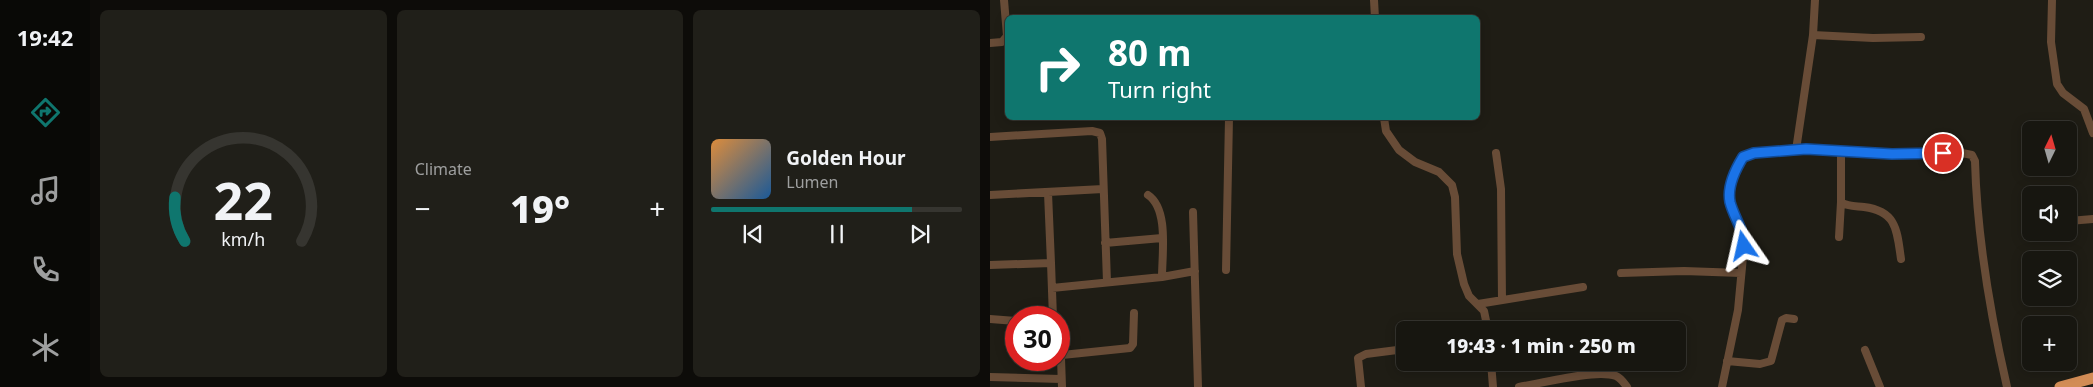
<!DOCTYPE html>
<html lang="en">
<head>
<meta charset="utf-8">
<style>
  :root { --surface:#171610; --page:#201f19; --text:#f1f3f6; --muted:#9e9f9f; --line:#363530; --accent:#0f766e }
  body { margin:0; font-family:"Noto Sans",sans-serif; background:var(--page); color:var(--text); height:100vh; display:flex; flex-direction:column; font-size:19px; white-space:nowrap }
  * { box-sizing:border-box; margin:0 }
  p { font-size:16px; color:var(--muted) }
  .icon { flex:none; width:28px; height:28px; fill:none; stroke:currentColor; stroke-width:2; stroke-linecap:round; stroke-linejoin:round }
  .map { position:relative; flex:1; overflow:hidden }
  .panel { display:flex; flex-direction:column; gap:10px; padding:10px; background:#0d0c09; width:900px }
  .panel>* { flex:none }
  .banner { position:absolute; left:15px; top:15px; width:475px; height:105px; border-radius:8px; box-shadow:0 2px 12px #0003,0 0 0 1px var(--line); background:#0f766e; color:#fff; overflow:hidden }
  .needle { width:32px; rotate:5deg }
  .tools { position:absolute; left:1032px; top:121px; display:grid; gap:10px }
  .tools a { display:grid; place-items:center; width:55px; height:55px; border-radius:8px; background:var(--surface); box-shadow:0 2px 12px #0003,0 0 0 1px var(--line); font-size:25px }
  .speed { position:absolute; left:15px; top:306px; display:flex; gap:10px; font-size:25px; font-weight:700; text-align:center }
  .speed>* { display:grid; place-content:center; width:65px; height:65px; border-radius:50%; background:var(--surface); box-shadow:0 2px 12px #0003,0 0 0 1px var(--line); line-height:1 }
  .speed .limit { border:8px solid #d22; background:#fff; color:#111 }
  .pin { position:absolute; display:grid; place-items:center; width:42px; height:42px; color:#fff; margin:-21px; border:2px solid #fff; border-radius:50%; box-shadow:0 1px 5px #0007 }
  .me { position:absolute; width:55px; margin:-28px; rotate:349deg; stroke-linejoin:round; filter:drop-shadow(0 0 4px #0008) }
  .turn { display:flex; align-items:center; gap:18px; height:105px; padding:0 20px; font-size:22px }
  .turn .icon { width:65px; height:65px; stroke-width:2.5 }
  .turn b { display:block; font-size:35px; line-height:42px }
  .big { font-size:38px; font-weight:800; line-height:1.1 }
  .panel .tile { flex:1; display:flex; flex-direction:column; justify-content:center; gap:8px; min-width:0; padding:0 18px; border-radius:8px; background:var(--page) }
  .panel .dial { align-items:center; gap:0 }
  .dial svg { height:130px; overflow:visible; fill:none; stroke:var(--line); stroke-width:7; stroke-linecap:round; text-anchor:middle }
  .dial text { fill:var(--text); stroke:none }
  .song { display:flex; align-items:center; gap:15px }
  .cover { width:60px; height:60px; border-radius:8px; background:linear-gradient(135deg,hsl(30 70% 55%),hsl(210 70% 35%)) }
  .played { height:5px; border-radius:2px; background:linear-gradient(90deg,var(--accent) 80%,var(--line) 80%) }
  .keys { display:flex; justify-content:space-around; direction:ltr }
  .heat { display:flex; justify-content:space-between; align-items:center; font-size:28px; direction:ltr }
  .panel .tiles { flex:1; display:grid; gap:10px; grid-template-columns:repeat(3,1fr) }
  .trip { position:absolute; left:406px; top:321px; width:290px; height:50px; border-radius:8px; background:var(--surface); box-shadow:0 2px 12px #0003,0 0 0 1px var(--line); font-weight:800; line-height:50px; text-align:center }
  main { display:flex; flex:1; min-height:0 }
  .tabs { display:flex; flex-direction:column; width:90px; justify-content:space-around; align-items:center; background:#090906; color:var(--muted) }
  .tabs .icon { width:35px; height:35px }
  .tabs .active { color:var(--accent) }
  .tabs b { font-size:22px; color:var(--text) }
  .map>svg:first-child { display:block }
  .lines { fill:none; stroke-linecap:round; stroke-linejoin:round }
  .minor { stroke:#684c37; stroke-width:8 }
  .highway { stroke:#d28c55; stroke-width:11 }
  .route-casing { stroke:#114b97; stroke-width:12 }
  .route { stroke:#1a73e8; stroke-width:9 }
</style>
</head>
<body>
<main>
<nav class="tabs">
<b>19:42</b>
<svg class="icon active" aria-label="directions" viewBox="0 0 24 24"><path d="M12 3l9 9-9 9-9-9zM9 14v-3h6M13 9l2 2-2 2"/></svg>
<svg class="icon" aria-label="music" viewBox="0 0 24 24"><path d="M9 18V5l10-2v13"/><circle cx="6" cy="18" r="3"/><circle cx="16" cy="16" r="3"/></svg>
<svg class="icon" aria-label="phone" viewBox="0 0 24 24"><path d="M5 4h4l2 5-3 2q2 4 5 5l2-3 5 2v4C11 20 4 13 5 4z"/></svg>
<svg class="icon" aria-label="climate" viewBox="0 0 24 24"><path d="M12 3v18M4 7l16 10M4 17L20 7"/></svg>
</nav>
<section class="panel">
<div class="tiles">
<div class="tile dial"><svg viewBox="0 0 100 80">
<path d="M14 69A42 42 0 1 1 86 69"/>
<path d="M14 69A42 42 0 0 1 8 42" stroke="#0f766e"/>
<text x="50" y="56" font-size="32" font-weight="700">22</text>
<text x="50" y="72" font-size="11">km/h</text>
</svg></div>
<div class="tile"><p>Climate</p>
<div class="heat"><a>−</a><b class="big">19°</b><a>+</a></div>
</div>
<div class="tile">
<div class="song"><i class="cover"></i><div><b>Golden Hour</b><p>Lumen</p></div></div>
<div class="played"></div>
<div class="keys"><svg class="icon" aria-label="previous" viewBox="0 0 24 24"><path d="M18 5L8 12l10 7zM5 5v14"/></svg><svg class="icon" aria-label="pause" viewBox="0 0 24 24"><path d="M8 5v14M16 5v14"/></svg><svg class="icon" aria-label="next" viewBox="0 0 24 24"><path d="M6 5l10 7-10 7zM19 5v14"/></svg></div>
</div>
</div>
</section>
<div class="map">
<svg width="1103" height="387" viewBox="0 0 1103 387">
  <rect width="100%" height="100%" fill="#1f1d15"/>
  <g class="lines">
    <path class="minor" d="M384,0L385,18
      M1062,0L1061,42L1067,84L1073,93L1094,109L1103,133
      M823,35L883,38L931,37
      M0,43L12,42L17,36L14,0
      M394,118L396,131L409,150L425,162L449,172L462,185L465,197L467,254L474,284L479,296L494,311L498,330
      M0,137L102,131L110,133L112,139L117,282
      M806,150L823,35L825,0
      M851,150V202C858,207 866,206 874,207C907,211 907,231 911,259
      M506,153L511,189L512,300
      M58,193L61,263
      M0,195L113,189
      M158,195C179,209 172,254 172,277
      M203,212L208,387
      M1079,221L1103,219
      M849,237L851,202
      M115,243L172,238
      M0,265L61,263L63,318
      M236,270L239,118
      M631,273L694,271L751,273
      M62,288L172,277L205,271
      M488,304L593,287
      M0,319L26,321
      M875,350L890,387
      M737,361L770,364L781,361L792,320L796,318L804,319
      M501,362L503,387
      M0,377L71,379
      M72,387L71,358L72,355L140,348L143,344L144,313
      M371,387L368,358L376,354L415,349
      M529,387C552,383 606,369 626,376C631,378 634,383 637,387
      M732,387L748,310L754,246L751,228L740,202L739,190L753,157L759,155L816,149L902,154L972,153L982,155L985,161C987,237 1000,313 1017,387"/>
    <path class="highway" d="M1070,387L1103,378"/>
  </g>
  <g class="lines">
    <g class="route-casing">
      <path id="route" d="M754,246C754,229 744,218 740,202C737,187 745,170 753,157L764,153L816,149L902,154L953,153"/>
    </g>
    <use href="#route" class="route"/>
  </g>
</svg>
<div class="tools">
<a><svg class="needle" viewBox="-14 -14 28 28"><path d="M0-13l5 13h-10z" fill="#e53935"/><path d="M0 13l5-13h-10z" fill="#9e9f9f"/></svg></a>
<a><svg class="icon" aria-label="sound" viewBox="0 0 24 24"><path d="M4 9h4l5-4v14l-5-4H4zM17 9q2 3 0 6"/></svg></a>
<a><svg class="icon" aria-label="layers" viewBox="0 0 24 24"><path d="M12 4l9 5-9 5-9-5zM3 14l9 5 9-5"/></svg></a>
<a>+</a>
</div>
<div class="speed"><div class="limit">30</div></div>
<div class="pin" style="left:953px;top:153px;background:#d93025"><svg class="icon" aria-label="arrive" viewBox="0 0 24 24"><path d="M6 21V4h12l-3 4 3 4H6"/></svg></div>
<svg class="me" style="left:754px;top:246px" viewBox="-20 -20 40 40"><path d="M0-17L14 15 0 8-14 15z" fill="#1a73e8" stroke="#fff" stroke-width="4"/></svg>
<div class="trip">19:43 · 1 min · 250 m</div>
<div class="banner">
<div class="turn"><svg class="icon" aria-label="right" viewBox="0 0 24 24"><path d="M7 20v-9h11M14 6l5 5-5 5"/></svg><div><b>80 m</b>Turn right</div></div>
</div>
</div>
</main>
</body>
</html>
